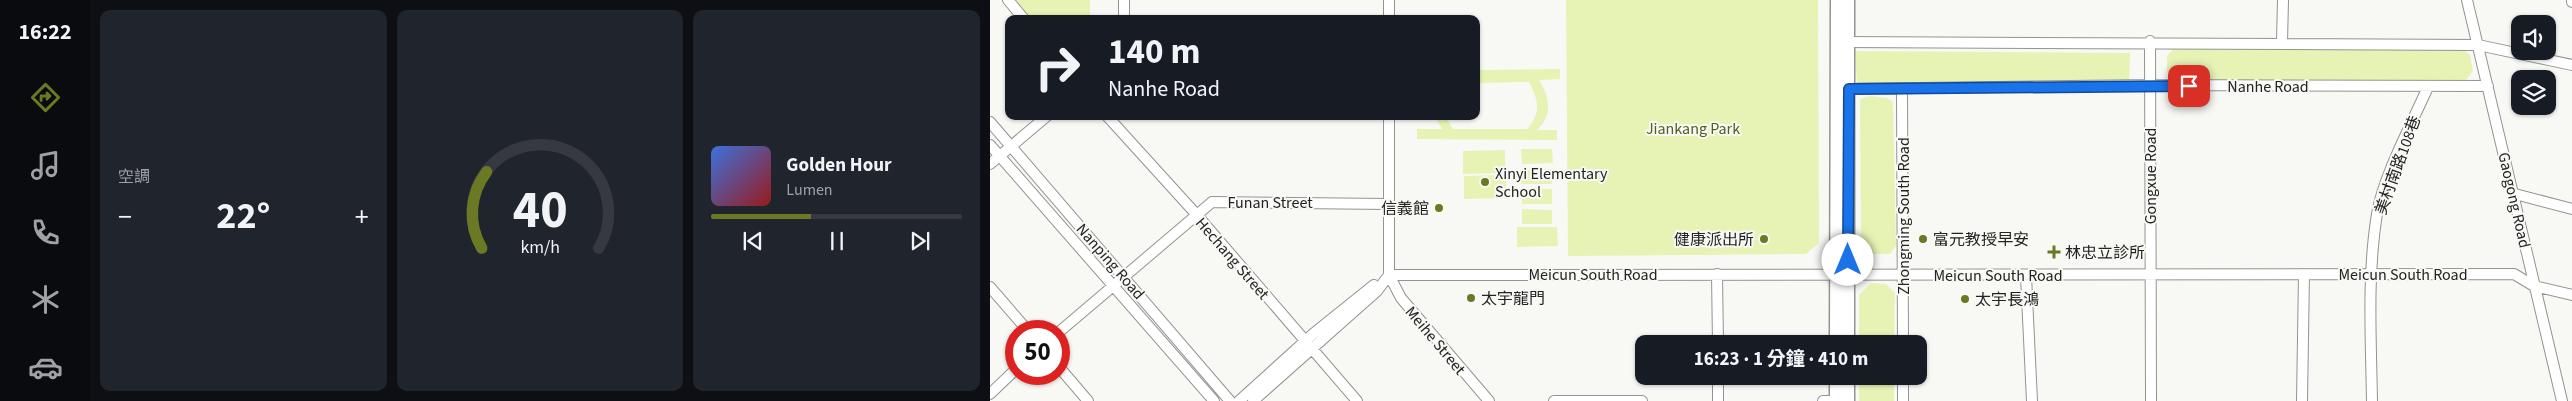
<!DOCTYPE html>
<html lang="zh-TW">
<head>
<meta charset="utf-8">
<style>
  :root { --surface:#171b24; --page:#20242c; --text:#f1f3f6; --muted:#9ea1a6; --line:#363941; --accent:#6b7824 }
  body { margin:0; font-family:"Source Sans 3","Noto Sans TC",sans-serif; background:var(--page); color:var(--text); height:100vh; display:flex; flex-direction:column; font-size:19px; white-space:nowrap }
  * { box-sizing:border-box; margin:0 }
  p { font-size:16px; color:var(--muted) }
  .icon { flex:none; width:28px; height:28px; fill:none; stroke:currentColor; stroke-width:2; stroke-linecap:round; stroke-linejoin:round }
  .map { position:relative; flex:1; overflow:hidden }
  .side { display:flex; flex-direction:column; gap:10px; padding:10px; background:#0d0f14; width:900px }
  .side>* { flex:none }
  .hud { position:absolute; left:15px; top:15px; width:475px; height:105px; border-radius:10px; box-shadow:0 1px 4px #0004; background:#171b24; color:var(--text); overflow:hidden }
  .tools { position:absolute; left:1521px; top:15px; display:grid; gap:10px }
  .tools a { display:grid; place-items:center; width:45px; height:45px; border-radius:10px; background:var(--surface); box-shadow:0 1px 4px #0004; font-size:25px }
  .speed { position:absolute; left:15px; top:320px; display:flex; gap:10px; font-size:25px; font-weight:700; text-align:center }
  .speed>* { display:grid; place-content:center; width:65px; height:65px; border-radius:50%; background:var(--surface); box-shadow:0 1px 4px #0004; line-height:1 }
  .speed .limit { border:8px solid #d22; background:#fff; color:#111 }
  .pin { position:absolute; display:grid; place-items:center; width:42px; height:42px; color:#fff; margin:-21px; border-radius:10px; box-shadow:0 2px 8px #0006 }
  .me { position:absolute; width:55px; margin:-28px; rotate:0deg; stroke-linejoin:round; filter:drop-shadow(0 0 4px #0008) }
  .turn { display:flex; align-items:center; gap:18px; height:105px; padding:0 20px; font-size:22px }
  .turn .icon { width:65px; height:65px; stroke-width:2.5 }
  .turn b { display:block; font-size:35px; line-height:42px }
  .big { font-size:38px; font-weight:700; line-height:1.1 }
  .side .card { flex:1; display:flex; flex-direction:column; justify-content:center; gap:8px; min-width:0; padding:0 18px; border-radius:10px; background:var(--page) }
  .side .dial { align-items:center; gap:0 }
  .dial svg { height:130px; overflow:visible; fill:none; stroke:var(--line); stroke-width:7; stroke-linecap:round; text-anchor:middle }
  .dial text { fill:var(--text); stroke:none }
  .song { display:flex; align-items:center; gap:15px }
  .cover { width:60px; height:60px; border-radius:8px; background:linear-gradient(135deg,hsl(220 70% 55%),hsl(0 70% 35%)) }
  .played { height:5px; border-radius:2px; background:linear-gradient(90deg,var(--accent) 40%,var(--line) 40%) }
  .keys { display:flex; justify-content:space-around; direction:ltr }
  .heat { display:flex; justify-content:space-between; align-items:center; font-size:28px; direction:ltr }
  .side .tiles { flex:1; display:grid; gap:10px; grid-template-columns:repeat(3,1fr) }
  .trip { position:absolute; left:645px; top:335px; width:292px; height:50px; border-radius:10px; background:var(--surface); box-shadow:0 1px 4px #0004; font-weight:700; line-height:50px; text-align:center }
  main { display:flex; flex:1; min-height:0 }
  .tab-bar { display:flex; flex-direction:column; width:90px; justify-content:space-around; align-items:center; background:#090b0e; color:var(--muted) }
  .tab-bar .icon { width:35px; height:35px }
  .tab-bar .active { color:var(--accent) }
  .tab-bar b { font-size:22px; color:var(--text) }
  .map>svg:first-child { display:block }
  .green { fill:#e6f3b5 }
  .lines { fill:none; stroke-linecap:round; stroke-linejoin:round }
  .minor-casing { stroke:#939490; stroke-width:12 }
  .major-casing { stroke:#939490; stroke-width:15 }
  .minor { stroke:#fff; stroke-width:10 }
  .major { stroke:#fff; stroke-width:12 }
  .route-casing { stroke:#114b97; stroke-width:12 }
  .route { stroke:#1a73e8; stroke-width:9 }
  .poi-dot { fill:#6b7824; stroke:#f8f9f5; stroke-width:2 }
  .labels { text-anchor:middle; stroke-width:4; stroke-linejoin:round; paint-order:stroke }
  .street-label { font-size:16px; fill:#232322; stroke:#f8f9f5 }
  .park-label { font-size:16px; fill:#535e1c; stroke:#f8f9f5 }
  .poi-label { font-size:16px; fill:#232322; stroke:#f8f9f5; text-anchor:start }
</style>
</head>
<body>
<main>
<nav class="tab-bar">
<b>16:22</b>
<svg class="icon active" aria-label="directions" viewBox="0 0 24 24"><path d="M12 3l9 9-9 9-9-9zM9 14v-3h6M13 9l2 2-2 2"/></svg>
<svg class="icon" aria-label="music" viewBox="0 0 24 24"><path d="M9 18V5l10-2v13"/><circle cx="6" cy="18" r="3"/><circle cx="16" cy="16" r="3"/></svg>
<svg class="icon" aria-label="phone" viewBox="0 0 24 24"><path d="M5 4h4l2 5-3 2q2 4 5 5l2-3 5 2v4C11 20 4 13 5 4z"/></svg>
<svg class="icon" aria-label="climate" viewBox="0 0 24 24"><path d="M12 3v18M4 7l16 10M4 17L20 7"/></svg>
<svg class="icon" aria-label="car" viewBox="0 0 24 24"><path d="M5 17H2v-5l4-1 3-4h7l3 4 3 1v5h-3M9 17h6M6 11h13"/><circle cx="7" cy="17" r="2"/><circle cx="17" cy="17" r="2"/></svg>
</nav>
<section class="side">
<div class="tiles">
<div class="card"><p>空調</p>
<div class="heat"><a>−</a><b class="big">22°</b><a>+</a></div>
</div>
<div class="card dial"><svg viewBox="0 0 100 80">
<path d="M14 69A42 42 0 1 1 86 69"/>
<path d="M14 69A42 42 0 0 1 17 22" stroke="#6b7824"/>
<text x="50" y="56" font-size="32" font-weight="700">40</text>
<text x="50" y="72" font-size="11">km/h</text>
</svg></div>
<div class="card">
<div class="song"><i class="cover"></i><div><b>Golden Hour</b><p>Lumen</p></div></div>
<div class="played"></div>
<div class="keys"><svg class="icon" aria-label="previous" viewBox="0 0 24 24"><path d="M18 5L8 12l10 7zM5 5v14"/></svg><svg class="icon" aria-label="pause" viewBox="0 0 24 24"><path d="M8 5v14M16 5v14"/></svg><svg class="icon" aria-label="next" viewBox="0 0 24 24"><path d="M6 5l10 7-10 7zM19 5v14"/></svg></div>
</div>
</div>
</section>
<div class="map">
<svg width="1582" height="401" viewBox="0 0 1582 401">
  <rect width="100%" height="100%" fill="#f8f9f5"/>
  <path class="green" d="M24,0H100V19H39Z
    M576,0H828L829,243L816,254L578,256Z
    M1184,48L1473,49L1480,55L1483,71L1476,80H1186L1177,72V56Z
    M865,51L1140,53L1139,89L867,86Z
    M570,69V79L549,80C560,97 563,115 547,130H567V140L427,139V129H452L445,116H455L463,129H537C552,113 548,99 539,82L486,83V70Z
    M880,96L897,98L903,102L906,246L900,254H878L871,247L870,99Z
    M531,149H562L563,163L532,164Z
    M515,150V173L473,174V151Z
    M562,169V184H531V170Z
    M516,175V198L474,199V176Z
    M532,189H562V204H532Z
    M532,209L562,210V224H532Z
    M527,227H567L568,246L527,247Z
    M881,283L896,284L905,293L904,344H869V295Z
    M869,376H904V401H869Z"/>
  <g class="lines">
    <g class="minor-casing">
      <path id="minor" d="M18,0L34,19
        M134,0V19
        M1477,0L1572,401
        M1582,0V2
        M399,19V0
        M1160,41L1161,401
        M853,42L1488,45L1582,65
        M1292,42L1293,0
        M851,89L1160,85L1498,86
        M912,89L913,344
        M117,116L206,214L367,401
        M0,122L240,401
        M0,145L224,401
        M0,164L57,116
        M1525,194L1582,209
        M727,274L728,344
        M399,275L1524,274L1544,286L1582,295
        M399,275L411,298L499,401
        M1036,276L1042,401
        M0,287L38,331
        M69,332L222,202L399,204
        M69,367L98,401
        M728,376V401
        M0,394L26,369
        M249,401L323,334L384,285
        M263,401L387,291L399,275V116
        M564,401H652
        M833,401H846
        M913,401V376
        M1312,401L1314,274
        M1382,401C1381,339 1377,275 1387,214C1393,177 1422,123 1438,87"/>
    </g>
    <g class="major-casing">
      <path id="major" d="M858,0V344
        M846,344L847,0
        M846,401V376
        M858,401V376"/>
    </g>
    <use href="#minor" class="minor"/>
    <use href="#major" class="major"/>
  </g>
  <g class="lines">
    <g class="route-casing">
      <path id="route" d="M858,260L859,89L1199,86"/>
    </g>
    <use href="#route" class="route"/>
  </g>
  <g class="poi-dot">
    <circle cx="495" cy="182" r="5"/>
    <circle cx="449" cy="208" r="5"/>
    <circle cx="774" cy="239" r="5"/>
    <circle cx="933" cy="239" r="5"/>
    <path d="M1061.5 244.5h5v5h5v5h-5v5h-5v-5h-5v-5h5z"/>
    <circle cx="481" cy="298" r="5"/>
    <circle cx="975" cy="299" r="5"/>
  </g>
  <g class="labels">
    <g class="street-label">
      <text x="1278" y="92">Nanhe Road</text>
      <text transform="translate(1407 165) rotate(-70)" y="6">美村南路108巷</text>
      <text transform="translate(1160 176) rotate(-90)" y="6">Gongxue Road</text>
      <text transform="translate(1525 200) rotate(77)" y="6">Gaogong Road</text>
      <text x="280" y="208">Funan Street</text>
      <text transform="translate(913 216) rotate(-90)" y="6">Zhongming South Road</text>
      <text transform="translate(243 258) rotate(49)" y="6">Hechang Street</text>
      <text transform="translate(121 261) rotate(49)" y="6">Nanping Road</text>
      <text x="603" y="280">Meicun South Road</text>
      <text x="1413" y="280">Meicun South Road</text>
      <text x="1008" y="281">Meicun South Road</text>
      <text transform="translate(446 340) rotate(50)" y="6">Meihe Street</text>
    </g>
    <g class="park-label">
      <text x="703" y="134">Jiankang Park</text>
    </g>
    <g class="poi-label">
      <text x="505" y="179">Xinyi Elementary<tspan x="505" dy="18">School</tspan></text>
      <text x="439" y="214" text-anchor="end">信義館</text>
      <text x="764" y="245" text-anchor="end">健康派出所</text>
      <text x="943" y="245">富元教授早安</text>
      <text x="1075" y="258">林忠立診所</text>
      <text x="491" y="304">太宇龍門</text>
      <text x="985" y="305">太宇長鴻</text>
    </g>
  </g>
</svg>
<div class="tools">
<a><svg class="icon" aria-label="sound" viewBox="0 0 24 24"><path d="M4 9h4l5-4v14l-5-4H4zM17 9q2 3 0 6"/></svg></a>
<a><svg class="icon" aria-label="layers" viewBox="0 0 24 24"><path d="M12 4l9 5-9 5-9-5zM3 14l9 5 9-5"/></svg></a>
</div>
<div class="speed"><div class="limit">50</div></div>
<div class="pin" style="left:1199px;top:86px;background:#d93025"><svg class="icon" aria-label="arrive" viewBox="0 0 24 24"><path d="M6 21V4h12l-3 4 3 4H6"/></svg></div>
<svg class="me" style="left:858px;top:260px" viewBox="-20 -20 40 40"><circle r="19" fill="#fff"/><path d="M0-13L10 11 0 6-10 11z" fill="#1a73e8"/></svg>
<div class="trip">16:23 · 1 分鐘 · 410 m</div>
<div class="hud">
<div class="turn"><svg class="icon" aria-label="right" viewBox="0 0 24 24"><path d="M7 20v-9h11M14 6l5 5-5 5"/></svg><div><b>140 m</b>Nanhe Road</div></div>
</div>
</div>
</main>
</body>
</html>
